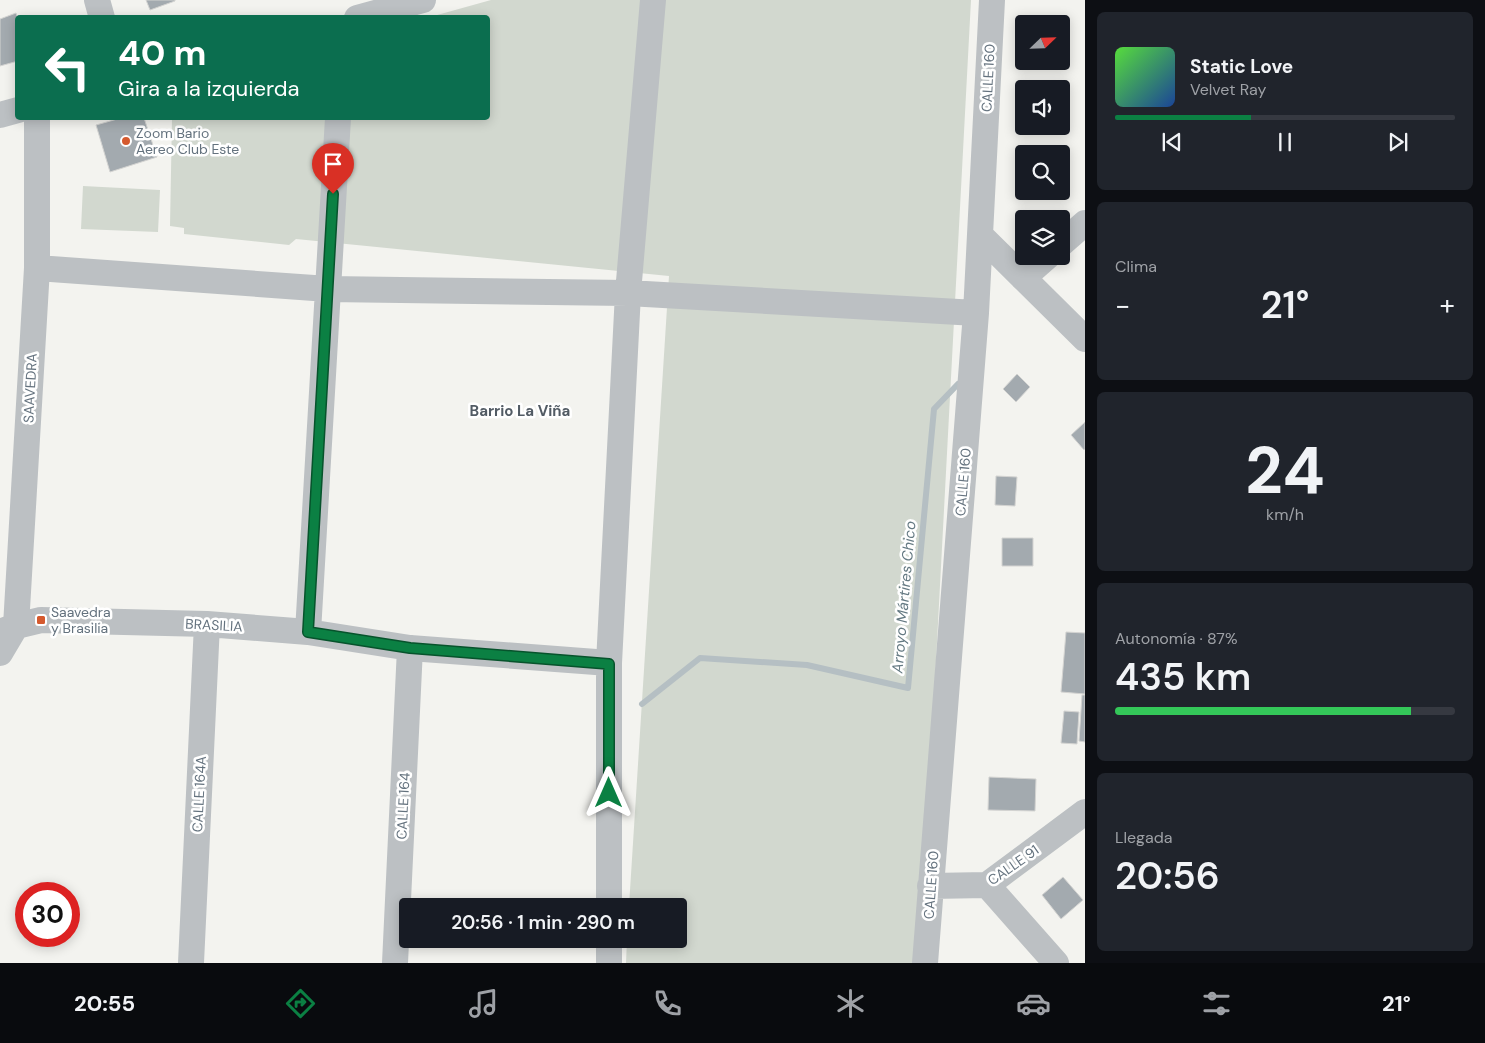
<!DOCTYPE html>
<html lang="es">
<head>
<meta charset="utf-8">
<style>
  :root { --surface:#171b24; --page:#20242c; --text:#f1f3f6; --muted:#9ea1a6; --line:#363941; --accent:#0b8043 }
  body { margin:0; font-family:"DM Sans",sans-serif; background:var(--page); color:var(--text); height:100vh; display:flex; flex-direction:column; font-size:19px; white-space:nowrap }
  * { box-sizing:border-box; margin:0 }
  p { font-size:16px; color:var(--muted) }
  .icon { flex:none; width:28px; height:28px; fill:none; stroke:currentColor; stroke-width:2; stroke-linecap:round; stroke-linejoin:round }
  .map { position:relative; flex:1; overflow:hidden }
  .drawer { display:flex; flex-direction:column; gap:12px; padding:12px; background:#0d0f14; width:400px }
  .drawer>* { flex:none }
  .hud { position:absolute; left:15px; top:15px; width:475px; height:105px; border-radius:5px; box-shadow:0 2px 12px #0003; background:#0b6e4f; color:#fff; overflow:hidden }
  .needle { width:32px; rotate:67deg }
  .controls { position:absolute; left:1015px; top:15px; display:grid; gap:10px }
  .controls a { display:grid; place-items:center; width:55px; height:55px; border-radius:5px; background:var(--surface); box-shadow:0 2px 12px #0003; font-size:25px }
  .speed { position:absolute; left:15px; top:882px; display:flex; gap:10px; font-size:25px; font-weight:700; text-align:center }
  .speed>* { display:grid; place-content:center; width:65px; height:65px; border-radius:50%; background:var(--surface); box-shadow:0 2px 12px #0003; line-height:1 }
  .speed .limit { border:8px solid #d22; background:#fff; color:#111 }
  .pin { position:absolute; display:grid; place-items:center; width:42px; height:42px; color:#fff; margin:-51px -21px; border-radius:50% 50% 50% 0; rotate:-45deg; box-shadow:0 0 5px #0007 }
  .pin .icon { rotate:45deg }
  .me { position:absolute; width:55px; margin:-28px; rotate:0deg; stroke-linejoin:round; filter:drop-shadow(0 0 4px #0008) }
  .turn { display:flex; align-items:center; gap:18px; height:105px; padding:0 20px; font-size:22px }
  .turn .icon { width:65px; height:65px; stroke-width:2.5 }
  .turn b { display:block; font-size:35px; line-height:42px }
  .big { font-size:38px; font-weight:600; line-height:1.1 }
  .drawer .tile { flex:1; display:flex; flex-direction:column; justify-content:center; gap:8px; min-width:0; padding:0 18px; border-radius:8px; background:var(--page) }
  .drawer .dial { align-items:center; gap:0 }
  .dial b { font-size:65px; line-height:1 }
  .song { display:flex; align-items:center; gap:15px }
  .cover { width:60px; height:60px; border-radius:8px; background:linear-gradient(135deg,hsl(110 70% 55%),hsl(220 70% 35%)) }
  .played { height:5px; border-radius:2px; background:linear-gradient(90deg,var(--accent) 40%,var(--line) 40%) }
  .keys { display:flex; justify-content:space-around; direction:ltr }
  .heat { display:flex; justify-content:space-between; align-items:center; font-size:28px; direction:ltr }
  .charge { height:8px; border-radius:4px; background:linear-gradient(90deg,#34c759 87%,var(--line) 0) }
  .trip { position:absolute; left:399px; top:898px; width:288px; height:50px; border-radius:5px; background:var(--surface); box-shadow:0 2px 12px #0003; font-weight:600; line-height:50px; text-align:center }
  .dock { display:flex; height:80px; justify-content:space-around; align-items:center; background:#090b0e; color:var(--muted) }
  .dock .icon { width:35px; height:35px }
  .dock .active { color:var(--accent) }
  .dock b { font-size:22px; color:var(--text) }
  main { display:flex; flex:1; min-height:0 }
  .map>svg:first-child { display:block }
  .green { fill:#d2d8cf }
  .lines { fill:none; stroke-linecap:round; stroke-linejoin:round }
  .stream { stroke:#b5bfc3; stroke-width:6 }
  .building { fill:#a3aaaf; stroke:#d4d4d2 }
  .minor { stroke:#bcc0c3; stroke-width:26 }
  .route-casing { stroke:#07532c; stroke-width:12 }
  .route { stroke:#0b8043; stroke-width:9 }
  .poi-dot { fill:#d55a2e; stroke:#fff; stroke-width:2 }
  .labels { text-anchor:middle; stroke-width:5; stroke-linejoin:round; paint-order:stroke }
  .street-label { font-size:14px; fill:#64727e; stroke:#fff }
  .poi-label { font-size:14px; fill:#64727e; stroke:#fff; text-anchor:start }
  .neighbourhood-label { font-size:15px; font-weight:bold; fill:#525b64; stroke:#fff }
  .water-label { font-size:15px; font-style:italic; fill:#657a83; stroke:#fff }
</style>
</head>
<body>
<main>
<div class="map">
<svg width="1085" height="963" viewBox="0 0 1085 963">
  <rect width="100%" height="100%" fill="#f3f3ef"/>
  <path class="green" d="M491,0H971L920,963H626L627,939H678V906H629L669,276L296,239L289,245L184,234V228L170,226L172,118H488V18L430,17Z
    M83,186L160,190L158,232L81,229Z"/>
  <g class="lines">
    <path class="stream" d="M642,704L700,658L807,665L908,688L934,409L958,384"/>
  </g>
  <path class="building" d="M146,0H175V1L150,10Z
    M16,13L18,19V61L0,66V19Z
    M121,118H144L157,157L110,172L96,125Z
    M1017,374L1030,387L1016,402L1003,389Z
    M1085,422V449L1084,450L1071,435Z
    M996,476L1017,477L1015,506L995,505Z
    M1002,538H1033V566H1002Z
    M1066,632L1085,633V694L1061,692Z
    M1082,695H1085V742L1079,741Z
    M1064,711L1079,712L1077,744L1061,743Z
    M989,777L1036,779L1035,811L988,810Z
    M1063,877L1083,900L1061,919L1042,895Z"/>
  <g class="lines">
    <path class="minor" d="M97,0L102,18
      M653,0L628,293L976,313
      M357,18L423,0
      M0,115L18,110
      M980,235L1085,339
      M1061,244L1085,223
      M37,268L328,289L628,293L609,663V906
      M1023,278L1048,256
      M0,632L16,626L41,620L207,624L308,632L410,648L609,663
      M308,632L338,118
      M0,653L16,626L37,268V118
      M987,885L1056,963
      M930,886L987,885L1085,812
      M609,939V963
      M191,963L207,624
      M395,963L410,648
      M925,963L976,313L992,0"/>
  </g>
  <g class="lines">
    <g class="route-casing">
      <path id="route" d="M333,194L308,632L410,648L609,664V793"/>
    </g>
    <use href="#route" class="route"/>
  </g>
  <g class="poi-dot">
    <circle cx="126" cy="141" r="5"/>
    <rect x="36" y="615" width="10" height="10" rx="2.5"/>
  </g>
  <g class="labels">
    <g class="street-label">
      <text transform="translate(988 78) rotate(-87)" y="5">CALLE 160</text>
      <text transform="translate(30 388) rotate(-87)" y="5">SAAVEDRA</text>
      <text transform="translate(963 482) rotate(-85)" y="5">CALLE 160</text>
      <text transform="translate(214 625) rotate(3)" y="5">BRASILIA</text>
      <text transform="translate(199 794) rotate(-87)" y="5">CALLE 164A</text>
      <text transform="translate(403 806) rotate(-87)" y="5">CALLE 164</text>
      <text transform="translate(1013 865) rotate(-35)" y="5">CALLE 91</text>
      <text transform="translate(931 885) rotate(-86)" y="5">CALLE 160</text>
    </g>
    <g class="poi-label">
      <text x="136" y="138">Zoom Bario<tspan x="136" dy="16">Aereo Club Este</tspan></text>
      <text x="51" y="617">Saavedra<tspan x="51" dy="16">y Brasilia</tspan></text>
    </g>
    <g class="neighbourhood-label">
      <text x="520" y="416">Barrio La Viña</text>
    </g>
    <g class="water-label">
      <text transform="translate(904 597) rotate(-85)" y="5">Arroyo Mártires Chico</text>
    </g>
  </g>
</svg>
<div class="controls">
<a><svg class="needle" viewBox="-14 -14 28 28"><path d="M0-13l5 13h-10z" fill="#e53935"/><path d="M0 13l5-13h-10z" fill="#9ea1a6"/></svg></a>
<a><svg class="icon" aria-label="sound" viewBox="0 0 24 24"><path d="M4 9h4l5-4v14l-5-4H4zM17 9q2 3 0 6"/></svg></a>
<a><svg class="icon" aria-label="search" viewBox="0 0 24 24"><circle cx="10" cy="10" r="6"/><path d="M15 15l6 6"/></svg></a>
<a><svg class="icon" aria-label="layers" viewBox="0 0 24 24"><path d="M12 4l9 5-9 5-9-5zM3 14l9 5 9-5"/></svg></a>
</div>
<div class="speed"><div class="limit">30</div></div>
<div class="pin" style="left:333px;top:194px;background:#d93025"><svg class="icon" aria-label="arrive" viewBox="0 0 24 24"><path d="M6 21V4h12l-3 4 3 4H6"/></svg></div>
<svg class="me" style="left:609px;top:793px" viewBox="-20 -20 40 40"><path d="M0-17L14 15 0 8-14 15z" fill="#0b8043" stroke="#fff" stroke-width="4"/></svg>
<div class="trip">20:56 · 1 min · 290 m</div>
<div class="hud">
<div class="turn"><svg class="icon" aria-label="left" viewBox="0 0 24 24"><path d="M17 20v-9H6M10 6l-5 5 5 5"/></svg><div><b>40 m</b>Gira a la izquierda</div></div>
</div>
</div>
<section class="drawer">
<div class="tile">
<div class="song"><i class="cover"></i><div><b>Static Love</b><p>Velvet Ray</p></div></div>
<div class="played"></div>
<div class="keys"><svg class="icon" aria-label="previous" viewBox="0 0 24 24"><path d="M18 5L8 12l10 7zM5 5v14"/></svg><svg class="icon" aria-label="pause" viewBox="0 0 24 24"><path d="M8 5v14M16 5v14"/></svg><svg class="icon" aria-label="next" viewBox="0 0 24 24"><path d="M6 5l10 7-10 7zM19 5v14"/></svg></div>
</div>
<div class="tile"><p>Clima</p>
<div class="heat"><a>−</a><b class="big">21°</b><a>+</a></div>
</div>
<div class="tile dial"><b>24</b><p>km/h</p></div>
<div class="tile"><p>Autonomía · 87%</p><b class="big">435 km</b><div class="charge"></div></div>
<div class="tile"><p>Llegada</p><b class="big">20:56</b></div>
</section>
</main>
<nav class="dock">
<b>20:55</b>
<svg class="icon active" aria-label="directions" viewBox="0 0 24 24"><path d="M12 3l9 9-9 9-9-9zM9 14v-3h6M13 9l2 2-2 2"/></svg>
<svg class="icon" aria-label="music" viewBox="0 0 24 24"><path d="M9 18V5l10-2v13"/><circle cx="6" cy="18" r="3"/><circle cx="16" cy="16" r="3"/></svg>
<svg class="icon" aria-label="phone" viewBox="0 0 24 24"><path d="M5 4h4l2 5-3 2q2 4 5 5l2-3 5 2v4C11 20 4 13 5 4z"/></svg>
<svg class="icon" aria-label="climate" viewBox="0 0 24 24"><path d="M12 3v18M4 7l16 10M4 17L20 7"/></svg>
<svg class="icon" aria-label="car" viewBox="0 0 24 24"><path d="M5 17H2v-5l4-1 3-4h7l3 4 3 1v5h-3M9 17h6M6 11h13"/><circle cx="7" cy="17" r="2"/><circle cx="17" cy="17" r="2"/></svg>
<svg class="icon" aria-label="filters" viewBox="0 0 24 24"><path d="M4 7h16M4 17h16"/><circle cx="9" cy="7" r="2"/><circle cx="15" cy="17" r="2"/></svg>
<b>21°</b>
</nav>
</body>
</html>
